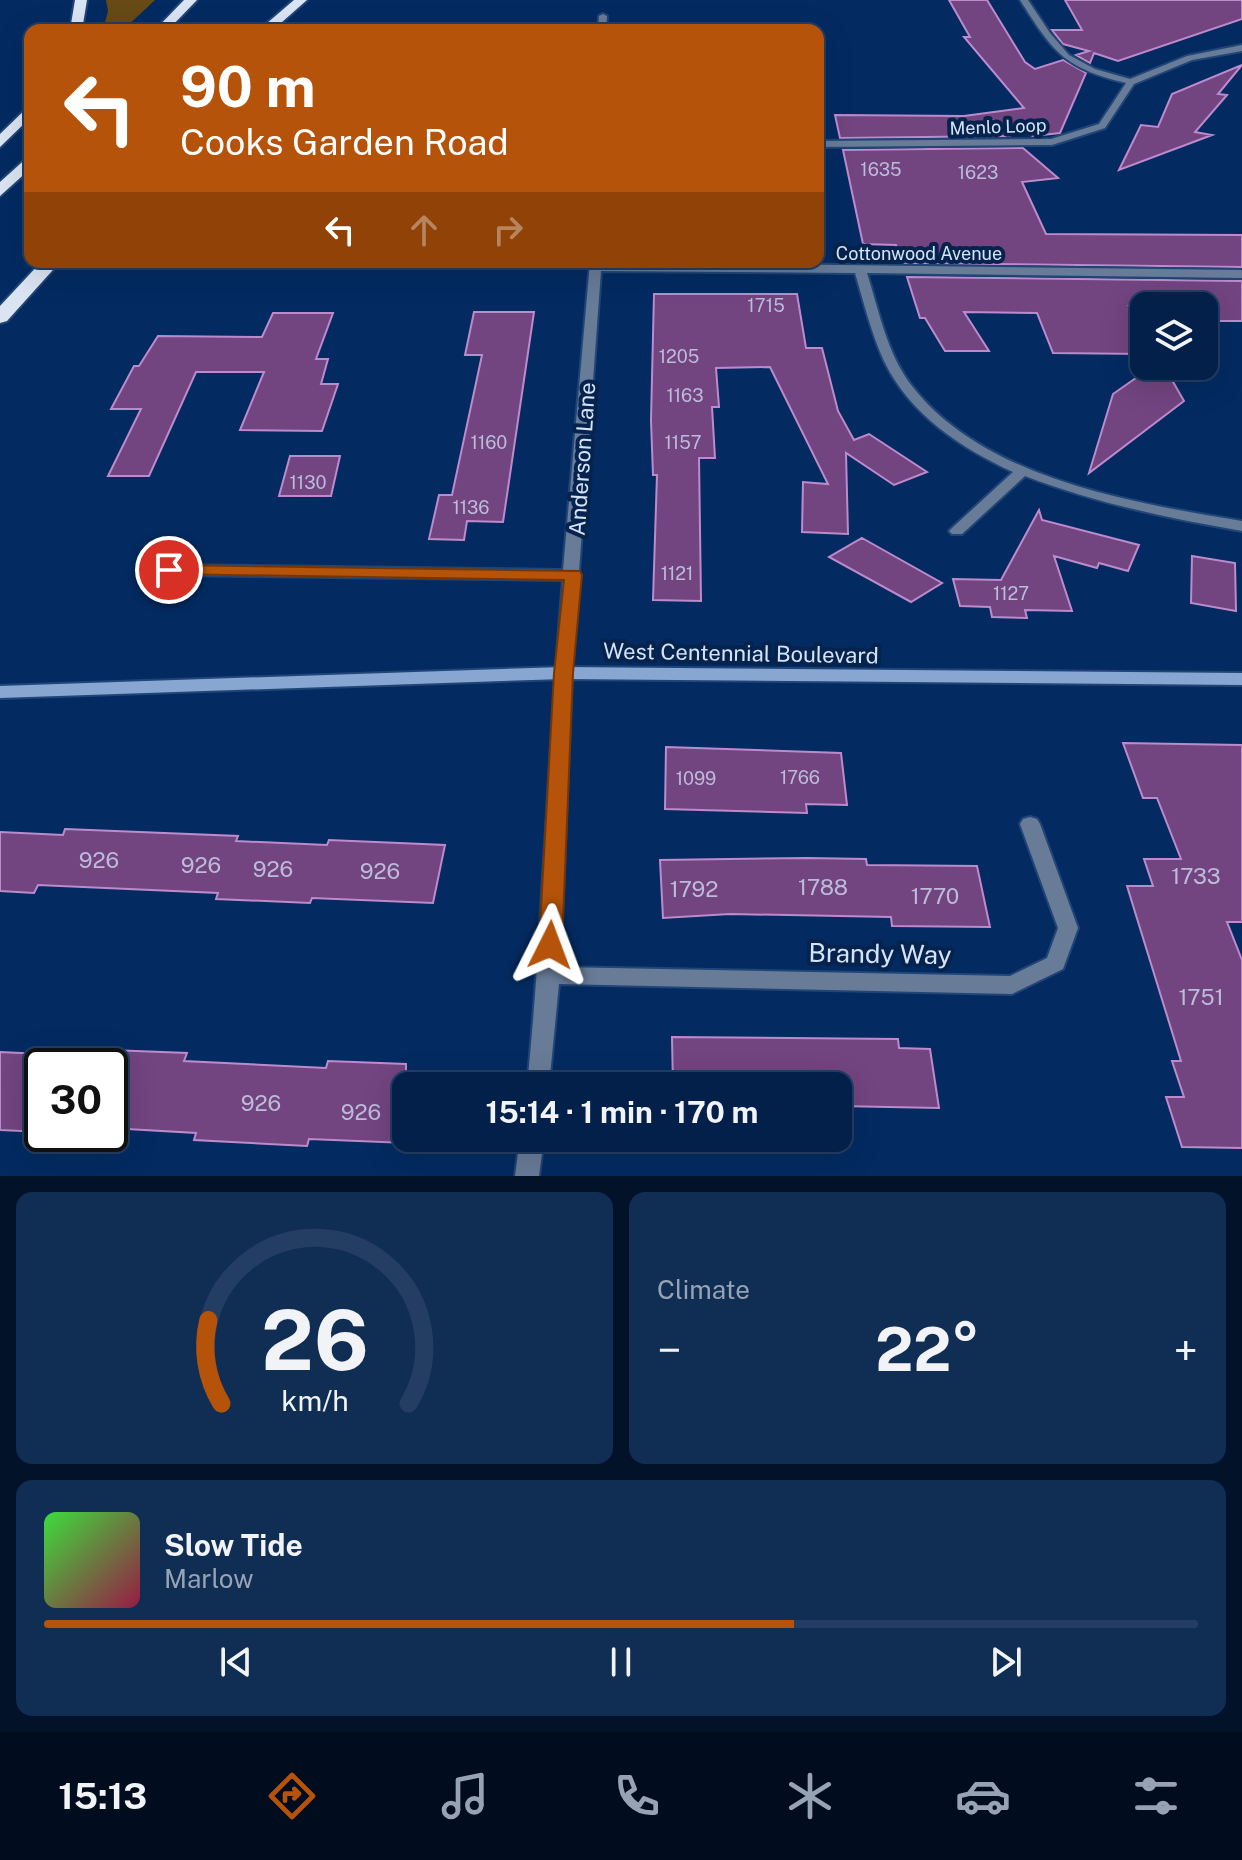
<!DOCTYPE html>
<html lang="en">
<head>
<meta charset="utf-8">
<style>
  :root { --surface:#02204a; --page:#102d54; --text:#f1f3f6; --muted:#96a3b5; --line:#233e62; --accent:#b45309 }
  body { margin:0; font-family:"Public Sans",sans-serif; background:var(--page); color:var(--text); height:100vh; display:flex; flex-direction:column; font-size:30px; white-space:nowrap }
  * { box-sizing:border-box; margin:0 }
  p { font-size:26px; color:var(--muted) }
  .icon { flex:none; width:44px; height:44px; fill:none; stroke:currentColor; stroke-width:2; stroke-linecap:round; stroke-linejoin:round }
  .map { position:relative; height:1176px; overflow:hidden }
  .sheet { display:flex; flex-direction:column; gap:16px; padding:16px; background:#011229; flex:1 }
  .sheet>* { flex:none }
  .top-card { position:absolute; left:24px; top:24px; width:800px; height:244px; border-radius:16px; box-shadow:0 8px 32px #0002,0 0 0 2px var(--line); background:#b45309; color:#fff; overflow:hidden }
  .fabs { position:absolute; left:1130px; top:292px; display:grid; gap:16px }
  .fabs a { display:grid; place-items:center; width:88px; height:88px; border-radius:16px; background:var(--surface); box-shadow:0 8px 32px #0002,0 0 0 2px var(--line); font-size:40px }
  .speed { position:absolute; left:24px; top:1048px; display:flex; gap:16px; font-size:40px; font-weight:700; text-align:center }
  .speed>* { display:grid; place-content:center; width:104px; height:104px; border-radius:50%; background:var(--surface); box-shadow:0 8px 32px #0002,0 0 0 2px var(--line); line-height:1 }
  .speed .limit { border:4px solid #111; border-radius:12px; background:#fff; color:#111 }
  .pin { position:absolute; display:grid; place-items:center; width:68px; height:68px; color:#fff; margin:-34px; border:4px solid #fff; border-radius:50%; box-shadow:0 2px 8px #0007 }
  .me { position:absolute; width:88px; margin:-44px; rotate:3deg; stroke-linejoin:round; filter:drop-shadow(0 0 6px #0008) }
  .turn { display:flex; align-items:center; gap:28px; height:168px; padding:0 24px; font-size:36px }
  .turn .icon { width:104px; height:104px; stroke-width:2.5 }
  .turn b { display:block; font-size:56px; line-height:68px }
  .lanes { display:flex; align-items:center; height:76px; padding:0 24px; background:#0003; justify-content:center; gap:40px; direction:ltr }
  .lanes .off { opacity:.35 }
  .big { font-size:60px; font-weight:700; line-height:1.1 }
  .sheet .widget { flex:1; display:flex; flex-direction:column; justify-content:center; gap:12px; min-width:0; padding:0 28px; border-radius:16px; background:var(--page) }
  .sheet .dial { align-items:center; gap:0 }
  .dial svg { height:208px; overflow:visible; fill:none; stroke:var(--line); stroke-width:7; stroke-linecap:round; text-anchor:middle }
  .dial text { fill:var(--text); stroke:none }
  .song { display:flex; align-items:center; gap:24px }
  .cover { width:96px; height:96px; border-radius:12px; background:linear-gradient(135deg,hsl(120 70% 55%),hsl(340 70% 35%)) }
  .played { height:8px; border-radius:4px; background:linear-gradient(90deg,var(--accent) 65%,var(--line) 65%) }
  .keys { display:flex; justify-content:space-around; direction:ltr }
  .heat { display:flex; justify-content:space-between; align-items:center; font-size:44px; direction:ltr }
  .sheet .tiles { flex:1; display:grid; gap:16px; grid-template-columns:1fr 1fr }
  .widget:last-child { grid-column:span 2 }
  .trip { position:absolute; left:392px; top:1072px; width:460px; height:80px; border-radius:16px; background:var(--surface); box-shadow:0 8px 32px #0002,0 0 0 2px var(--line); font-weight:700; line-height:80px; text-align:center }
  .menu { display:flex; height:128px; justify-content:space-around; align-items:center; background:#010d1e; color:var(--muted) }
  .menu .icon { width:56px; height:56px }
  .menu .on { color:var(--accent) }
  .menu b { font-size:36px; color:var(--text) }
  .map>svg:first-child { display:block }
  .green { fill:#674a14 }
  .building { fill:#724480; stroke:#bd8bcc; stroke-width:2 }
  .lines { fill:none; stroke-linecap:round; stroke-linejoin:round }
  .street-casing { stroke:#204577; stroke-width:4 }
  .secondary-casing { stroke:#204577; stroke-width:4 }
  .highway-casing { stroke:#204577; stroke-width:4 }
  .street { fill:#687b97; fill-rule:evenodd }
  .secondary { fill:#88a6d2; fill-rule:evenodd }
  .highway { fill:#dbe4f2; fill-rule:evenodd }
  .route { fill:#b45309; stroke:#753606; stroke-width:2 }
  .labels { text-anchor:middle; stroke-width:8; stroke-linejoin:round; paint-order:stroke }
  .far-street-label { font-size:18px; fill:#d5e3f8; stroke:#05234d }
  .number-label { font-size:18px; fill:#bcbbda }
  .street-label { font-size:22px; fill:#d5e3f8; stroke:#05234d }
  .near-number-label { font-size:22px; fill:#bcbbda }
  .near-street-label { font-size:26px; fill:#d5e3f8; stroke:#05234d }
</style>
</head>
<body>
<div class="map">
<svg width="1242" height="1176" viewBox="0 0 1242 1176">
  <rect width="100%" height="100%" fill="#032b62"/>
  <path class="green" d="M106,0H155L123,30H103L108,11Z"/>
  <path class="building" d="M949,0H987L1025,62L1035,69L1063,60L1086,73L1060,133L1033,136L989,119L1009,136L840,138L835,115L964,116L1024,108L964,37H970Z
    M1065,0H1242V19L1118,61L1094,53L1090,63L1076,55L1089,51L1063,44L1052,30H1082Z
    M1242,65L1218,94L1227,95L1195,132L1212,135L1119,170L1141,125L1158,127L1172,94Z
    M1023,148L1058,178L1022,182L1046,234L1242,235V267L903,263L896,245L863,244L843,150Z
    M907,277L1242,281V321H1204V306H1129L1144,331V354L1053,353L1037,313L964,312L989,351H945L925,318H920Z
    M654,294H797L806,348H822L838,411L854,440L869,434L927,472L894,485L846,453L848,534L802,532L803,482L828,484L770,367L716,368L719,407H712L715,458H699L701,601L653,600L657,475H653L651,420Z
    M474,312H534L503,522L467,521L464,540L429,539L439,495H452L482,355H465Z
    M273,313H333L316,359H328L321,384H338L322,431L240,430L264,372H196L149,476H108L141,409H111L134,366H139L158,336L262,337Z
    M1153,366H1164L1184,401L1089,473L1113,394Z
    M290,456H340L331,496H279Z
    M1039,510L1042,520L1139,545L1128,571L1099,563L1097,568L1054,556L1072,611L1025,610L1027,618L992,617L990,607L960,606L953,579L1001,580Z
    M862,538L942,583L911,602L829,557Z
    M1192,556L1235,563L1236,611L1191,603Z
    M1123,743L1242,745V922H1227L1242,960V1148L1182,1147L1166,1097H1184L1172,1061H1181L1127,886H1153L1144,859H1181L1157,798H1143Z
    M666,747L841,753L847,805L806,804L807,813L665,809Z
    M65,829L238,836L236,841L327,845L329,840L445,845L433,903L312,898L310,903L216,899L218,893L38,885L34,893L0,891V832L63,835Z
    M807,858L866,859L867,865L977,866L990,927L892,926L891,917L730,914L663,918L660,860Z
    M672,1037L898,1039L899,1048L930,1049L939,1108L838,1106V1086H673Z
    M110,1050L187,1053L184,1061L326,1068L328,1061L406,1064V1143L309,1139L307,1146L194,1140L196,1133L110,1128Z
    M0,1052L42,1054V1132L0,1130Z"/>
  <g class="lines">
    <g class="street-casing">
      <path id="street" d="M1020,0H1028L1050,33L1069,55L1095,69L1130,79L1187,56L1242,45V51L1192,60L1134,84L1105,128L1052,145L818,147V141L1051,139L1099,124L1126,83C1064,68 1053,52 1020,0Z
        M603,14L607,16L606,30H598L599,16Z
        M590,262L1242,270V278L867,273C879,311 887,354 912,386C984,479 1133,503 1242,521V531C1168,518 1095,503 1025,476L962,534H952L949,531L952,528L1013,472C961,448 910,415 884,361C871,333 864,303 855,273L601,271L579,572L581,575L579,578L572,673L560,967L1010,976L1047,958L1058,928L1020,824L1023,819L1030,817L1037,819L1040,824L1078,928L1063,969L1012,994L559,984L549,1086H527C544,918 548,748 563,580L169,575L161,570L169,565L563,570Z
        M520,1138H544L539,1176H515Z"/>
    </g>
    <g class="secondary-casing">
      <path id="secondary" d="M563,667L1242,673V685L563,679L0,698V686Z"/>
    </g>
    <g class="highway-casing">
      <path id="highway" d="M75,0H87L82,30H70Z
        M184,0H197L168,30H155Z
        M294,0H307L273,30H259Z
        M30,105V118L0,147V134Z
        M30,155V169L0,196V182Z
        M41,262H60L7,321L0,323V306Z"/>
    </g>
    <use href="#street" class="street"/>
    <use href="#secondary" class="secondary"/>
    <use href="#highway" class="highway"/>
  </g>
  <path class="route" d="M169,565L580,571L582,575L573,673L562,945L559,951H542L539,945L554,673L564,580L163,574L160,570Z"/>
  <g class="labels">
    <g class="far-street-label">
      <text transform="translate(998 127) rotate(-2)" y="6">Menlo Loop</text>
      <text x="919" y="260">Cottonwood Avenue</text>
    </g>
    <g class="number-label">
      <text x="881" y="176">1635</text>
      <text x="978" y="179">1623</text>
      <text x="766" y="312">1715</text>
      <text x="679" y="363">1205</text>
      <text x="685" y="402">1163</text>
      <text x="489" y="449">1160</text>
      <text x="683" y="449">1157</text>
      <text x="308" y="489">1130</text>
      <text x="471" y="514">1136</text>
      <text x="677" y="580">1121</text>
      <text x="1011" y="600">1127</text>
      <text x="800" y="784">1766</text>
      <text x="696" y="785">1099</text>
    </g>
    <g class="street-label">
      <text transform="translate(582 459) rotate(-86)" y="8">Anderson Lane</text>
      <text transform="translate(741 653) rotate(1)" y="8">West Centennial Boulevard</text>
    </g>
    <g class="near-number-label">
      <text x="99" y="868">926</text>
      <text x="201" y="873">926</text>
      <text x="273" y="877">926</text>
      <text x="380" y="879">926</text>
      <text x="1196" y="884">1733</text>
      <text x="823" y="895">1788</text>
      <text x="694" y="897">1792</text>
      <text x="935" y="904">1770</text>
      <text x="1201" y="1005">1751</text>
      <text x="261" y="1111">926</text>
      <text x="361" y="1120">926</text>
    </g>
    <g class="near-street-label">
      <text transform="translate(880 954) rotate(1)" y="9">Brandy Way</text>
    </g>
  </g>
</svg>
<div class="fabs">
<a><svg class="icon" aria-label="layers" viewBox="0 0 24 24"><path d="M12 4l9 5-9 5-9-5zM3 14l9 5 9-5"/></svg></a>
</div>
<div class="speed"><div class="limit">30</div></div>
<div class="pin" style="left:169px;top:570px;background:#d93025"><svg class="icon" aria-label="arrive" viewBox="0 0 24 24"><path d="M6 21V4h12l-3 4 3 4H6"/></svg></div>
<svg class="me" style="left:550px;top:945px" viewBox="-20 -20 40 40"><path d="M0-17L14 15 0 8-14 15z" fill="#b45309" stroke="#fff" stroke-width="4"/></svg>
<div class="trip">15:14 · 1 min · 170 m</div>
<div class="top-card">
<div class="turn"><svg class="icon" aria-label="left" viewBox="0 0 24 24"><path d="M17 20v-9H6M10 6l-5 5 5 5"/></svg><div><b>90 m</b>Cooks Garden Road</div></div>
<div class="lanes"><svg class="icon" aria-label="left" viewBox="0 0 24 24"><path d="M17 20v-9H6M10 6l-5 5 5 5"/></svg><svg class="icon off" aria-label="ahead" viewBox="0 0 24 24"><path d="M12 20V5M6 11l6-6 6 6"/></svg><svg class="icon off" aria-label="right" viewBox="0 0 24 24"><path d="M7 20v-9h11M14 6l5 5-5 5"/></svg></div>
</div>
</div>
<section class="sheet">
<div class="tiles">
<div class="widget dial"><svg viewBox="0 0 100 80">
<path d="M14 69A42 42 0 1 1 86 69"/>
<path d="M14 69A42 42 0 0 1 9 37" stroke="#b45309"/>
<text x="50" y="56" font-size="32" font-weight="700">26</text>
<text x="50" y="72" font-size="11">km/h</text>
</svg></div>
<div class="widget"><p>Climate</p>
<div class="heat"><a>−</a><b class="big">22°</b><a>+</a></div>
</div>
<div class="widget">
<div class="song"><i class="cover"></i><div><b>Slow Tide</b><p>Marlow</p></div></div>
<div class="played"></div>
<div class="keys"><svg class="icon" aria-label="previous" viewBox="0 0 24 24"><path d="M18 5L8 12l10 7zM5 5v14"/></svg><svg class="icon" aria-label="pause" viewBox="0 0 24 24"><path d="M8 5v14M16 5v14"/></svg><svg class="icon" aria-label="next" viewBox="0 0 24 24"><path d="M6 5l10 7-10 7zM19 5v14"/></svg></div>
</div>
</div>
</section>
<nav class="menu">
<b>15:13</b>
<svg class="icon on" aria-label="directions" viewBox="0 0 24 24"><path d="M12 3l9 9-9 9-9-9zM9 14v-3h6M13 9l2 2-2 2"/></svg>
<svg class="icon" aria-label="music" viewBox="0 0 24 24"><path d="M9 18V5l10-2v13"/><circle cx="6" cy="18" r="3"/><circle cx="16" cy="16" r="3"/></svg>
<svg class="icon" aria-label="phone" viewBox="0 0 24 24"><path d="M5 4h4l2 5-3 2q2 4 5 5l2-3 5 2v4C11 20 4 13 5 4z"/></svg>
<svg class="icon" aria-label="climate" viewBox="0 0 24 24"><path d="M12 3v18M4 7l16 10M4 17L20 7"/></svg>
<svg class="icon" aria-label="car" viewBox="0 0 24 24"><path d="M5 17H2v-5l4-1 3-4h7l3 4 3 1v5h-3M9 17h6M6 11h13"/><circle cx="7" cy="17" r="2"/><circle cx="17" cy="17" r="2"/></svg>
<svg class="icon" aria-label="filters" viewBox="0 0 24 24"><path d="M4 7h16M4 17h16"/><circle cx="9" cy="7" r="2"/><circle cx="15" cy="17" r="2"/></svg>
</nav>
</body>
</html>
